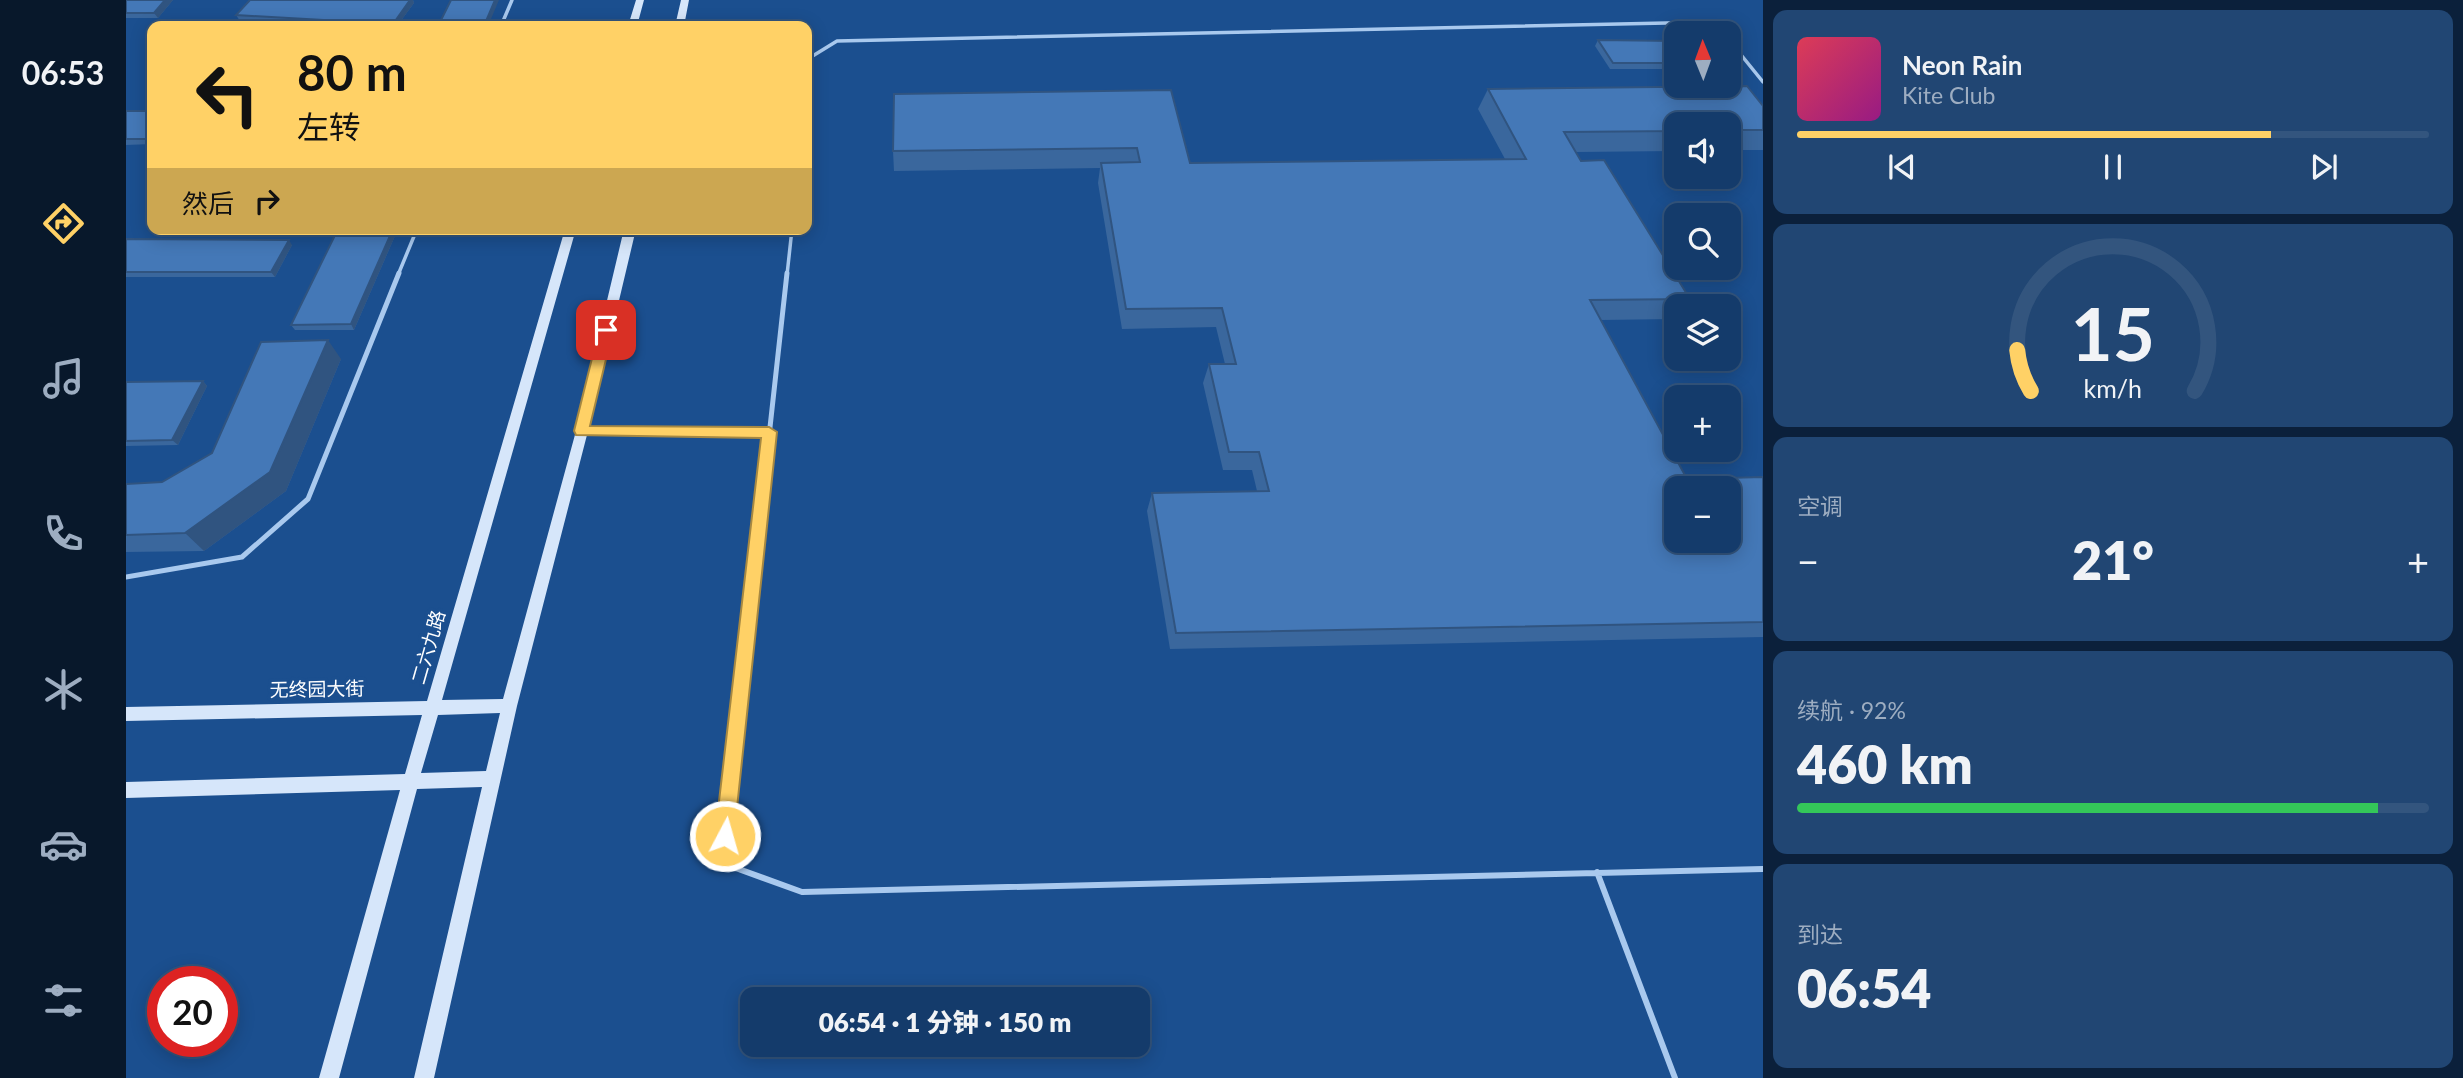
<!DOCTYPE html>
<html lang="zh">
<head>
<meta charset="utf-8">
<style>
  :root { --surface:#143b6b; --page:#214673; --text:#f1f3f6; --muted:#9dadc1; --line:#33557e; --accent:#ffd166 }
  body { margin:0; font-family:Lato,"Noto Sans SC",sans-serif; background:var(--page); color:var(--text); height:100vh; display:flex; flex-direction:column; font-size:26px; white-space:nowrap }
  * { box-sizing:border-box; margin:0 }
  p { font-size:23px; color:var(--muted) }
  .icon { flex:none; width:38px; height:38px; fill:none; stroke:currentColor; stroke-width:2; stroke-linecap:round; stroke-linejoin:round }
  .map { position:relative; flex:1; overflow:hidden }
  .panel { display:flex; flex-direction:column; gap:10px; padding:10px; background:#0b203b; width:700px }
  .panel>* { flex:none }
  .banner { position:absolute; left:21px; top:21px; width:665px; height:214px; border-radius:14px; box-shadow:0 4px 18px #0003,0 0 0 2px var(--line); background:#ffd166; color:#111; overflow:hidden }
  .needle { width:46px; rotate:359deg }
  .fabs { position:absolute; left:1538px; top:21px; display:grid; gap:14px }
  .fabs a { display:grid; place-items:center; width:77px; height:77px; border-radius:14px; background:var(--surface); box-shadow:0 4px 18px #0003,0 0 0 2px var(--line); font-size:35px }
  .speed { position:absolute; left:21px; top:966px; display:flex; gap:14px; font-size:35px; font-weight:700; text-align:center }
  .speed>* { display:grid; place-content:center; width:91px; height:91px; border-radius:50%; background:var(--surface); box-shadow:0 4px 18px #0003,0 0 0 2px var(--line); line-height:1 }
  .speed .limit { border:10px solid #d22; background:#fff; color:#111 }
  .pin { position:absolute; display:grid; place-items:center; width:60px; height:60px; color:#fff; margin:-30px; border-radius:14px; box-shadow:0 4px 10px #0006 }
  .me { position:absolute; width:77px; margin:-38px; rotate:6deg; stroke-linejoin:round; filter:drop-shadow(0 0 5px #0008) }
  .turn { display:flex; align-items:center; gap:24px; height:147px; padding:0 35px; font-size:32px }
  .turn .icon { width:91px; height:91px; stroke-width:2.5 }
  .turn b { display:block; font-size:49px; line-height:60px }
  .then { display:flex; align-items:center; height:66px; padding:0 35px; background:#0003; gap:14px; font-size:26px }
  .big { font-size:52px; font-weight:800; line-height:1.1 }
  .panel .tile { flex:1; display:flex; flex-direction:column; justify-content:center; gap:10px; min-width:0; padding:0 24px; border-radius:14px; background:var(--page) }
  .panel .dial { align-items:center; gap:0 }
  .dial svg { height:182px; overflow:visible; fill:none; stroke:var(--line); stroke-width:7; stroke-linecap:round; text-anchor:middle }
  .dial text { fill:var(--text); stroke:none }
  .song { display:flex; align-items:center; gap:21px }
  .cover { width:84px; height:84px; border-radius:10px; background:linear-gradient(135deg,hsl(350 70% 55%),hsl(310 70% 35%)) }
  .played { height:7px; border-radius:4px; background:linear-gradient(90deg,var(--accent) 75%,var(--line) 75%) }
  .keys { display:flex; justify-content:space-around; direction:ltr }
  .heat { display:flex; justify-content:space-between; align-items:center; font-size:38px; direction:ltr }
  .charge { height:10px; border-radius:5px; background:linear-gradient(90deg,#34c759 92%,var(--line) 0) }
  .trip { position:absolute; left:614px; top:987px; width:410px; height:70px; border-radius:14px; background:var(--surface); box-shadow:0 4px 18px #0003,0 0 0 2px var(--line); font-weight:800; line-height:70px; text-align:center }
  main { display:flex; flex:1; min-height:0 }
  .tabs { display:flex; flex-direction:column; width:126px; justify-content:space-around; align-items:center; background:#08182b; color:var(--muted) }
  .tabs .icon { width:49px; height:49px }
  .tabs .selected { color:var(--accent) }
  .tabs b { font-size:32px; color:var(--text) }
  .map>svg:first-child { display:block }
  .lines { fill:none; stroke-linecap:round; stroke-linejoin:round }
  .lane-far2 { stroke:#a9c9ee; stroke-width:3.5 }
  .lane-far1 { stroke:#a9c9ee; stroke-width:5 }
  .lane { stroke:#a9c9ee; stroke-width:6 }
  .secondary { fill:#d6e6fa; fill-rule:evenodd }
  .wall { fill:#3a679d }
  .shaded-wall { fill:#305480 }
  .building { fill:#4478b7; stroke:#305480; stroke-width:2; fill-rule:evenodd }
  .route { fill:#ffd166; stroke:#a68842; stroke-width:2 }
  .labels { text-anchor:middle; stroke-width:7; stroke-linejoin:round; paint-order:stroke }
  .street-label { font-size:19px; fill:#fff; stroke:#1b4f8f }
</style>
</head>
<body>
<main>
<nav class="tabs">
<b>06:53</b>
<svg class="icon selected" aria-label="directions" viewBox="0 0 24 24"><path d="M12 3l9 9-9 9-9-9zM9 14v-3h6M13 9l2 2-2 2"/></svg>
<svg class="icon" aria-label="music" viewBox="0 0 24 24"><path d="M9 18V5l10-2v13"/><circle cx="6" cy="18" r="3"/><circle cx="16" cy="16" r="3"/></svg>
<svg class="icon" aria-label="phone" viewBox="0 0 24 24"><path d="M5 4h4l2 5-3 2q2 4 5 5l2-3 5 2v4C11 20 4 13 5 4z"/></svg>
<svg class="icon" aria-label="climate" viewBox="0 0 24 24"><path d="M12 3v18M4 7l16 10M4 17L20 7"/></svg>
<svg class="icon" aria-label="car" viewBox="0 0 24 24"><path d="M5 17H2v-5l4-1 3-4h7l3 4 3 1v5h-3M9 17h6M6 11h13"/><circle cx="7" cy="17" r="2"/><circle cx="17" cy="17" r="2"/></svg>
<svg class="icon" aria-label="filters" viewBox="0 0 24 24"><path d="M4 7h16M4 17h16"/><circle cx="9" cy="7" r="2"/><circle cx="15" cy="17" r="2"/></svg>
</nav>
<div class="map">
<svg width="1637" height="1078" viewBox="0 0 1637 1078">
  <rect width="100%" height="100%" fill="#1b4f8f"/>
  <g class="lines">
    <path class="lane-far2" d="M375,26L386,0
      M1603,40L1637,82
      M681,94L685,57L711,41L1588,22L1597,33
      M272,275L291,229
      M661,275L666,229"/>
    <path class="lane-far1" d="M456,431L643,432
      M0,577L116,557L182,499L273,273
      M622,627L661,273"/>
    <path class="lane" d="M622,625L596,863L676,892L1637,869
      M1471,872L1549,1078"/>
    <path class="secondary" d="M510,0H518L511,26H502Z
      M555,0H563L558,26H549Z
      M439,229H450L316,700L377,699L450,431L498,229H510L462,431L391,706L308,1078H288L356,787L291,789L213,1078H193L274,790L0,798V782L279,774L296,715L0,721V707L301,701ZM374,713L360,771L295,773L312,715Z"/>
  </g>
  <path class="wall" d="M0,0H47L32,18H0Z
    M124,0H287L288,3L271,26H216L114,21L110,15Z
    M1472,40L1550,41V69H1484L1469,46Z
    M1362,89L1637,106V150H1603V124H1550V151L1450,152L1455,161L1564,299L1558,306H1550V316L1548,319L1475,320L1561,479L1637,477V637L1044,649L1021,511L1026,493L1131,491L1126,470H1097L1077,383L1083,364H1099L1090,327L996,329L972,183L974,168L768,171L767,151L1045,90L1064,163L1379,159L1352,109Z
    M0,111H26V144L0,145Z
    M212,229H272L228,330H169L165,325Z
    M0,239L166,245L149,277H0Z
    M215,359L160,491L78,551L0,552V484L36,482L86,453Z
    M77,381L81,386L52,445L0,446V382Z"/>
  <path class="shaded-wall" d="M39,0H47L32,18L28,13Z
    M284,0H287L288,3L271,26H268L267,24Z
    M369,0H373L362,26H358Z
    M267,229H272L228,330L225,324Z
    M163,240L166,245L149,277L145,272Z
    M202,340L215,359L160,491L78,551L59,533Z
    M77,381L81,386L52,445L46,440Z"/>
  <path class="building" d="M0,0H39L28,13H0Z
    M124,0H284L267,24L110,15Z
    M325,0H369L358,26H312Z
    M1472,40L1550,41V63H1487Z
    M1621,86L1637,106V130H1603V124H1550V131L1438,132L1455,161L1478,160L1564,299L1464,300L1561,479L1637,477V622L1050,633L1026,493L1143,491L1133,452H1103L1083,364H1110L1096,308L1000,309L975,163L1014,162L1011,148L767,151L768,94L1045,90L1064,163L1400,159L1362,89ZM1550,488H1603V541H1550Z
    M0,111H26V139H0Z
    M212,229H267L225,324L165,325Z
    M0,239L163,240L145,272H0Z
    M202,340L144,472L59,533L0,535V484L36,482L86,453L135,342Z
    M77,381L46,440L0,441V382Z"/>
  <path class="route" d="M480,325L487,330L464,426L643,427L651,432L608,836L605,842L599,845L592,842L589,836L635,438L450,435L448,431L473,330Z"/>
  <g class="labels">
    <g class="street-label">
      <text transform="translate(302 647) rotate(-74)" y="7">二六九路</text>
      <text transform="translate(191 689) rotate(-1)" y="7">无终园大街</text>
    </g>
  </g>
</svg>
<div class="fabs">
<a><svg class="needle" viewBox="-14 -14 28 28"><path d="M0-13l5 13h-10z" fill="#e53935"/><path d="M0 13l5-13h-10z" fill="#9dadc1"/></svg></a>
<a><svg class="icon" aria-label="sound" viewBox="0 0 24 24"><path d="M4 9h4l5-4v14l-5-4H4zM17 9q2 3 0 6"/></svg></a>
<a><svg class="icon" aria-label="search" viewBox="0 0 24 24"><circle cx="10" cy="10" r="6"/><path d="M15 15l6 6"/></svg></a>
<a><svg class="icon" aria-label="layers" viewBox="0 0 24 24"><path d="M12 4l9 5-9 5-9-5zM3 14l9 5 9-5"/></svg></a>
<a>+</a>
<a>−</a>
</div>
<div class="speed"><div class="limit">20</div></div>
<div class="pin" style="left:480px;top:330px;background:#d93025"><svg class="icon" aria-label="arrive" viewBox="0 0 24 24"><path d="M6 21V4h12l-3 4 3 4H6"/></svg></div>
<svg class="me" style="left:599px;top:836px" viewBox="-20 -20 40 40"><circle r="17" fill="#ffd166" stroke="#fff" stroke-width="3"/><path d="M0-11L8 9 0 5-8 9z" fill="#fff"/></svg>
<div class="trip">06:54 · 1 分钟 · 150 m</div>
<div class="banner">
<div class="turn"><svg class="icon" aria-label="left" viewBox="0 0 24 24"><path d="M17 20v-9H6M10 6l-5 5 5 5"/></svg><div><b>80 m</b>左转</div></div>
<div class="then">然后<svg class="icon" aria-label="right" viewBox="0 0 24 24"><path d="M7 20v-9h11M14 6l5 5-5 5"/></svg></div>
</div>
</div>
<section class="panel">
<div class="tile">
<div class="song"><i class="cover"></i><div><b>Neon Rain</b><p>Kite Club</p></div></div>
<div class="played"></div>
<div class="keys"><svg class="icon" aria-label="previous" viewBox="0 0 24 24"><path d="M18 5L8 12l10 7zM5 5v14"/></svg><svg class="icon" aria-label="pause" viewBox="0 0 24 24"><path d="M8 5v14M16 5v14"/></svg><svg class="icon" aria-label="next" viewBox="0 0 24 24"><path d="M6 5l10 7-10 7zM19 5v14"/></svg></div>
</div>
<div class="tile dial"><svg viewBox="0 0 100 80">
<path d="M14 69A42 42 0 1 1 86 69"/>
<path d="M14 69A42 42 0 0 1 8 51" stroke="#ffd166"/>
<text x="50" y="56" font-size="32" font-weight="700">15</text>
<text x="50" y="72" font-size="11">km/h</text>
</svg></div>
<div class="tile"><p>空调</p>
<div class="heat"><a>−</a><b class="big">21°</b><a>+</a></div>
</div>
<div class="tile"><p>续航 · 92%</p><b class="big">460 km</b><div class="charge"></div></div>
<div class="tile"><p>到达</p><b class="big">06:54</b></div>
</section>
</main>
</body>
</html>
